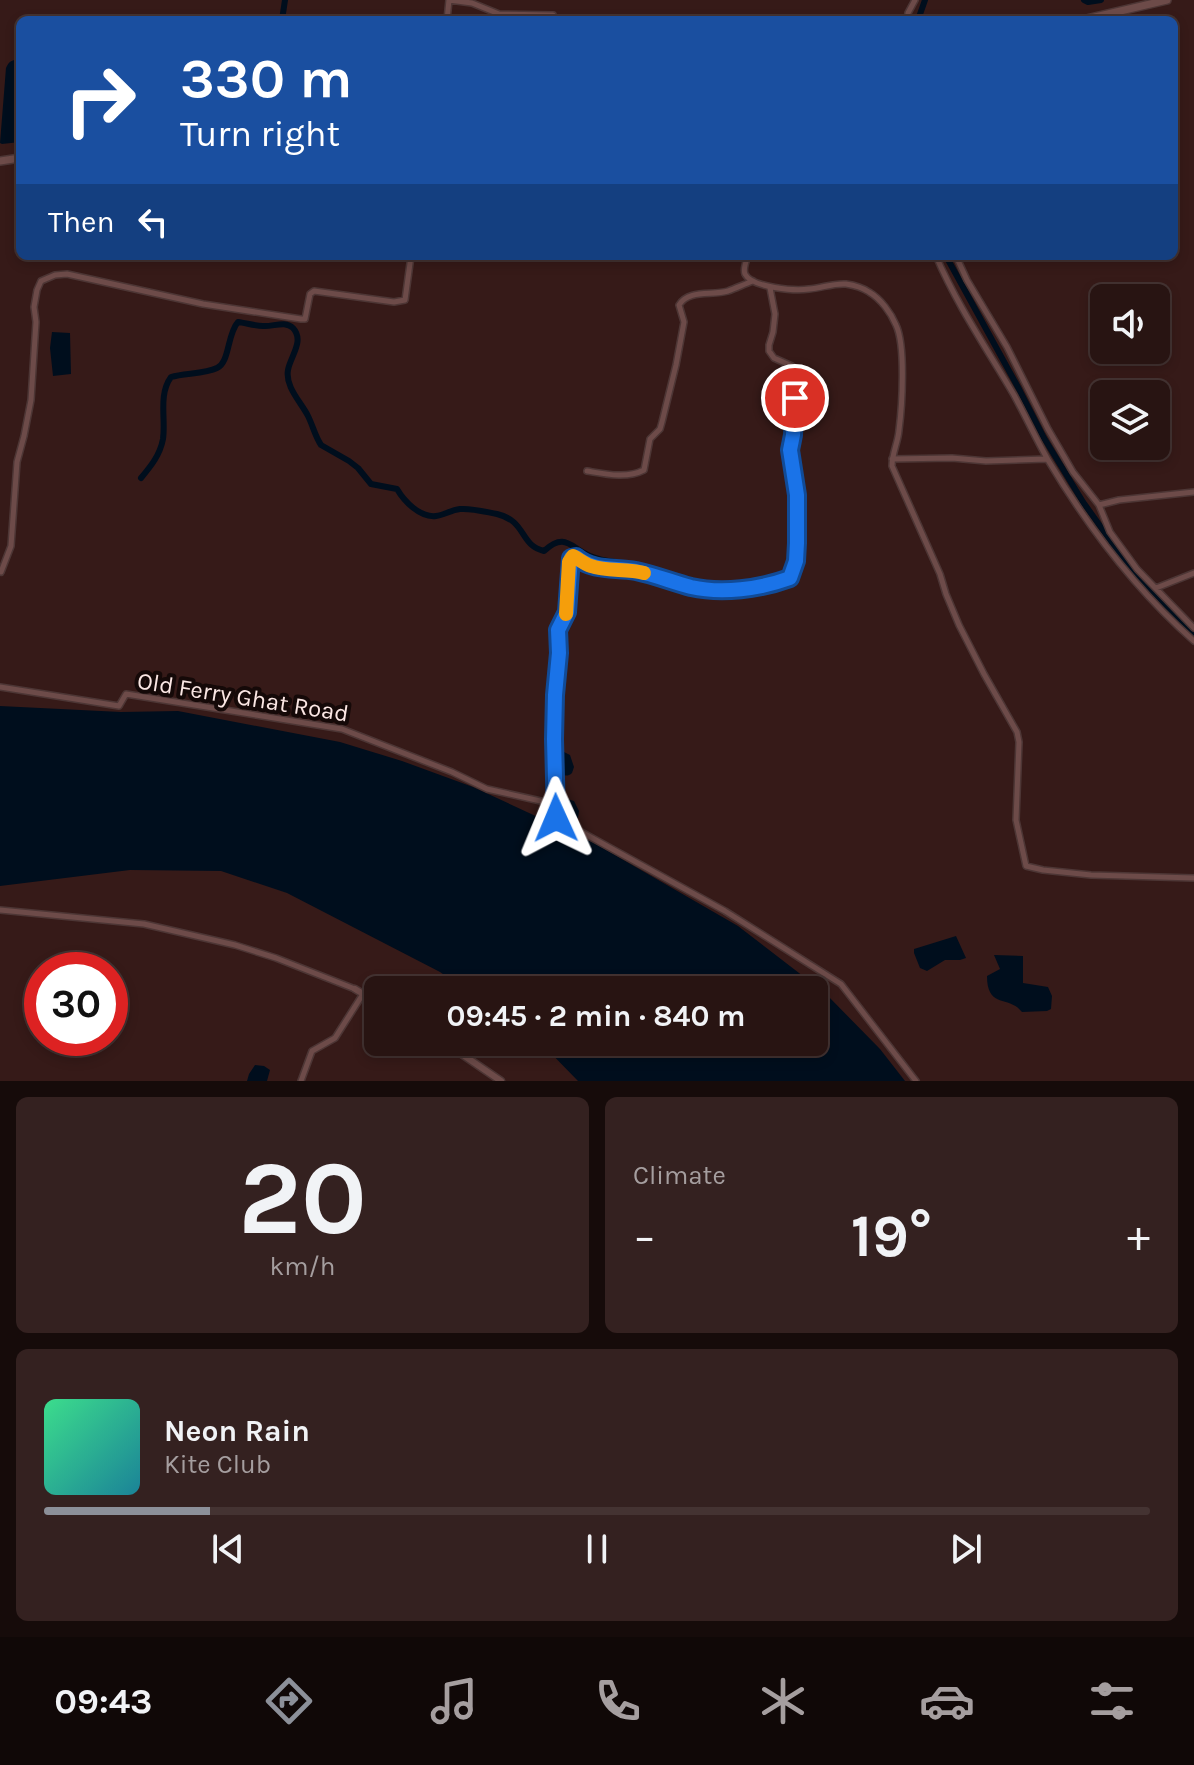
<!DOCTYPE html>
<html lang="en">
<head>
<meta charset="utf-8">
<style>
  :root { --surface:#281412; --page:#342120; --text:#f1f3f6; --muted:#a59e9f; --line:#443332; --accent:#8c9099 }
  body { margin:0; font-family:Karla,sans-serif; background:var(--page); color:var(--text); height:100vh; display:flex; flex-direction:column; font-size:30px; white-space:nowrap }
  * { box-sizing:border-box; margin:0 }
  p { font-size:26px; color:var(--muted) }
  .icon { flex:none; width:44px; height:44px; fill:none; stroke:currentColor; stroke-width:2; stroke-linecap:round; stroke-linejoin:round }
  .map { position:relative; height:1081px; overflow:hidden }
  .side { display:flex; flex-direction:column; gap:16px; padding:16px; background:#160b0a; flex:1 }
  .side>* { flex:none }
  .top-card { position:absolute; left:16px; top:16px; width:1162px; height:244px; border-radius:12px; box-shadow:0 4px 12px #0003,0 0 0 2px var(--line); background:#1a4fa0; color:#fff; overflow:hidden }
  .fabs { position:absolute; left:1090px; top:284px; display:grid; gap:16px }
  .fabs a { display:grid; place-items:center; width:80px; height:80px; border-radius:12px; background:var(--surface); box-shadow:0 4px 12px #0003,0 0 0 2px var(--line); font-size:40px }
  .speed { position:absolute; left:24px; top:952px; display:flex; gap:16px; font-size:40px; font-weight:700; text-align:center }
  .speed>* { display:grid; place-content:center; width:104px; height:104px; border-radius:50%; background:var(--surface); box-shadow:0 4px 12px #0003,0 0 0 2px var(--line); line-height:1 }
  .speed .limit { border:12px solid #d22; background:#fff; color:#111 }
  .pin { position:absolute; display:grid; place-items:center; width:68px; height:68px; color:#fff; margin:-34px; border:4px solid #fff; border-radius:50%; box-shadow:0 2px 8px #0007 }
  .me { position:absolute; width:88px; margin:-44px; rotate:359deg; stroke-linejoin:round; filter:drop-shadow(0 0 6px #0008) }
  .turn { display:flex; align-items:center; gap:28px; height:168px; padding:0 32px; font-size:36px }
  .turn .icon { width:104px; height:104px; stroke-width:2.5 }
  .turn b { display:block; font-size:56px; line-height:68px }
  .then { display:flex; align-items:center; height:76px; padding:0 32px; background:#0003; gap:16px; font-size:30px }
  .big { font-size:60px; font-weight:700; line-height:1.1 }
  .side .tile { flex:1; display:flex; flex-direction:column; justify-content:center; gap:12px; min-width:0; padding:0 28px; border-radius:12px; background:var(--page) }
  .side .dial { align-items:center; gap:0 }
  .dial b { font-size:104px; line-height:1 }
  .song { display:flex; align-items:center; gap:24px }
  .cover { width:96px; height:96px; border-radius:12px; background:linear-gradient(135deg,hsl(150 70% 55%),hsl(190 70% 35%)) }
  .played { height:8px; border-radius:4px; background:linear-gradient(90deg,var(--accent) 15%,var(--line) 15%) }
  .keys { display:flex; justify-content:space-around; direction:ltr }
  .heat { display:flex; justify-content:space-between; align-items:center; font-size:44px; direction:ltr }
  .side .tiles { flex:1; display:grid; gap:16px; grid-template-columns:1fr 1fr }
  .tile:last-child { grid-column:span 2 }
  .trip { position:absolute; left:364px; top:976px; width:464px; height:80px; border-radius:12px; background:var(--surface); box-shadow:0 4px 12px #0003,0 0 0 2px var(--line); font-weight:700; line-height:80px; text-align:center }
  .tabs { display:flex; height:128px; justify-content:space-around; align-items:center; background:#100807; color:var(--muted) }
  .tabs .icon { width:56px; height:56px }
  .tabs .active { color:var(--accent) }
  .tabs b { font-size:36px; color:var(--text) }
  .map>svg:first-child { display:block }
  .water { fill:#000e1d }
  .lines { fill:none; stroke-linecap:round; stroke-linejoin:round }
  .canal { stroke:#000e1d; stroke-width:6 }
  .minor-casing { stroke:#4d3635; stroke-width:8 }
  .tertiary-casing { stroke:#4d3635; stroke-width:9 }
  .secondary-casing { stroke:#4d3635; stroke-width:10 }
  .minor { stroke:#6d4b49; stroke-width:5 }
  .tertiary { stroke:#6d4b49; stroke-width:6 }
  .secondary { stroke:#6d4b49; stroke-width:7 }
  .route-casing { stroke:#114b97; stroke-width:20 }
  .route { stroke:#1a73e8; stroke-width:14 }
  .slow { stroke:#f59e0b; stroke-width:14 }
  .labels { text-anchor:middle; stroke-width:8; stroke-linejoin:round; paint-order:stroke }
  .street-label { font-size:24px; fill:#fbe7e4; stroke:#150908 }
</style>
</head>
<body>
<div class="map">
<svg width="1194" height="1081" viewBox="0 0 1194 1081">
  <rect width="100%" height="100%" fill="#361a18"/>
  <path class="water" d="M20,59V142L2,144L0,143L6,68C9,61 12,60 20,59Z
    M52,332L70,333L71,374L53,376L50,348Z
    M0,706L121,712L178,711L340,742L402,761L473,787L594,843L738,926L825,993L880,1049L905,1081H578L540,1042H814V990H466L440,972L287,893L221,871L130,870L0,886Z
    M564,752L570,755L574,767L572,773C567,778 561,775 557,771L558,754Z
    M561,797L574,801L579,811L578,818L565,820L560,815L559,801Z
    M956,936L966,958L960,960H945L927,971L920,968L914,953V949Z
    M994,955L1023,956V983L1048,987L1052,996L1051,1009L1047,1011L1022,1012C1009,995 987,1009 987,976L1000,969Z
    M255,1065L264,1066L270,1070L267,1081H247L249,1074Z"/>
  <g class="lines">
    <path class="canal" d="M1084,0L1088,2L1101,0
      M282,20L285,0
      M918,20L925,0
      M946,256L1019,389L1044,438L1083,502L1130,568L1194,634
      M141,478C151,466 160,455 163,439C166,419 158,395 171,377C184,373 205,374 217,368C230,362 227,334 238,322C246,323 255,326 263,326C273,327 285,320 293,328C305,341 290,357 288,370C285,387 301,402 308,416C313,426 315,436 321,445L349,461L358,468L371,484L397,489C404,501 420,518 436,516C444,515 451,510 460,509C472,508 486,512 497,514C527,521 519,545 544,551C565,532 570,547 590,556C599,560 607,561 616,562"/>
    <g class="minor-casing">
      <path id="minor" d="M449,0L472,3L499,14L553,15
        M447,20L449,0
        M907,20L908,13L915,0
        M748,256C746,261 743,269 745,274C752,288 796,291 809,289C822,288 833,283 846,284C853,285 863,288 869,292C881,299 891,313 896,325C906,346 902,407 899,430C898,443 892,453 892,466L940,574L946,594L959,625L984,674L1017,732L1019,742L1016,820L1026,866L1043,870L1091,875L1194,878
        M936,256C957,305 987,349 1014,395C1026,417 1036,439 1048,460C1088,527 1136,590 1194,641
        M956,256L967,280L1007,347L1048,429L1073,472L1099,505L1110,532L1137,569L1194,628
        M892,459L952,458L986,461L1047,459
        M587,471C605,474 627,479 644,470L650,439L660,429L662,422L676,365L684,322L679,305C689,289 712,296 728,291C736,288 745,284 753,281
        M1099,505L1119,500L1194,492
        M1,572L11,546L17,462L24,436L31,400L36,322L34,307L37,290L41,281L55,275L67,274L203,304L301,319H305L310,294L314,291L394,302L405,300L411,256
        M1156,588L1194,573
        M0,687L119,706L126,694L342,729L452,772L487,789L554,804L556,818L725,911L841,984L916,1081
        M554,804V739L555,695L559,653L558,630L567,612L571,558L576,557C592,570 609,568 628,570C642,571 657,576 670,580C707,591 728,592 766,585C773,584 784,583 790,578C801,570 798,509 797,494C795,480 791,466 791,452C790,446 793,440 793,434C795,411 795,389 792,366L774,358L769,351V345L773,332L775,314L770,288
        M0,910L144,924L235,945L276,958L355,989
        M301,1081L312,1051L335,1038L363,994"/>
    </g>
    <g class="tertiary-casing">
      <path id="tertiary" d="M355,989L378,1003
        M444,1042L501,1081"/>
    </g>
    <g class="secondary-casing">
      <path id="secondary" d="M1082,20L1167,0
        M0,161L20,158"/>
    </g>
    <use href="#minor" class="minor"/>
    <use href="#tertiary" class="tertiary"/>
    <use href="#secondary" class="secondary"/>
  </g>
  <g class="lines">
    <g class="route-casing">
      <path id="route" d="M556,818L554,739L555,695L559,653L558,630L567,612L571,558L576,557C594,572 614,567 636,571C655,575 672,582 691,587C722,594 760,589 790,578L796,561L797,543V495L790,450L793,435L795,398"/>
    </g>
    <use href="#route" class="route"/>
    <path class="slow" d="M566,614L569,562L573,556C579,559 584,564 591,566C607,572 627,568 644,573"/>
  </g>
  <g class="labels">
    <g class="street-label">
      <text transform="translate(243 697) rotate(9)" y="8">Old Ferry Ghat Road</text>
    </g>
  </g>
</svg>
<div class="fabs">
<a><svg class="icon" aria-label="sound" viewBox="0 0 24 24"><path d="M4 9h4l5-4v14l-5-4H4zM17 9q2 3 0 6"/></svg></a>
<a><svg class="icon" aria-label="layers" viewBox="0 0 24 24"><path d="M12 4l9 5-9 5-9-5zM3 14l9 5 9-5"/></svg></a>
</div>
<div class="speed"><div class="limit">30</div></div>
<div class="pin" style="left:795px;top:398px;background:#d93025"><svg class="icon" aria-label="arrive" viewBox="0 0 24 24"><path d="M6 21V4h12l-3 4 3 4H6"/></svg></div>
<svg class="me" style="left:556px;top:818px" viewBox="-20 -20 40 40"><path d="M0-17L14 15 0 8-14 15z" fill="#1a73e8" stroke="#fff" stroke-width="4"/></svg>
<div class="trip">09:45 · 2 min · 840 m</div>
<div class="top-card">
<div class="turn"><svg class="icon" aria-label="right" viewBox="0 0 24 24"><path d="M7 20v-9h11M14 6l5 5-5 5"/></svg><div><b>330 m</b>Turn right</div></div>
<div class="then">Then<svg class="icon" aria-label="left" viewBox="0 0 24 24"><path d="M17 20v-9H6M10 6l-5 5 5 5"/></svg></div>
</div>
</div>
<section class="side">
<div class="tiles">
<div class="tile dial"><b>20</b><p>km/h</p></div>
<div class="tile"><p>Climate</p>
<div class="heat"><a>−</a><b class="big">19°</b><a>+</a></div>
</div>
<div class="tile">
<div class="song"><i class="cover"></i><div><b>Neon Rain</b><p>Kite Club</p></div></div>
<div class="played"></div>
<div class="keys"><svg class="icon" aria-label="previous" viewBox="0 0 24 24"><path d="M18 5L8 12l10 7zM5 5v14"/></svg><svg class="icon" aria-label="pause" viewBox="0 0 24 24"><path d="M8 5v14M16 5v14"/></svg><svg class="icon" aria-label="next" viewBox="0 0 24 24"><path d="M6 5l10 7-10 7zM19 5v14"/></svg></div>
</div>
</div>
</section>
<nav class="tabs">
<b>09:43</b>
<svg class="icon active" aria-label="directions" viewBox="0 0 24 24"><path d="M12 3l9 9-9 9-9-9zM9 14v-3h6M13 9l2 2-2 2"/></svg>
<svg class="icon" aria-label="music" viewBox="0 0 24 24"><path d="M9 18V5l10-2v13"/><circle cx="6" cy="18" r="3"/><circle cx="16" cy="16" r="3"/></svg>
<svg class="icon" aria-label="phone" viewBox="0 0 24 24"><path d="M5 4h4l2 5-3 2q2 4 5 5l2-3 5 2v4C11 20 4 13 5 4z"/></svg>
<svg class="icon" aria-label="climate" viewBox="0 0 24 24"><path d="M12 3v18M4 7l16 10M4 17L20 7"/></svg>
<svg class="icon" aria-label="car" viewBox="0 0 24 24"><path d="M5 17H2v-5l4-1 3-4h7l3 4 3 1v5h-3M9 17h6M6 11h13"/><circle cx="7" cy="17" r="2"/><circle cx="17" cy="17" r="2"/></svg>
<svg class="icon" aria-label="filters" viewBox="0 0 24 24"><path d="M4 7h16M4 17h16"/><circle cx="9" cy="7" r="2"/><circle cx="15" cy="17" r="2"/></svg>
</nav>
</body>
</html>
